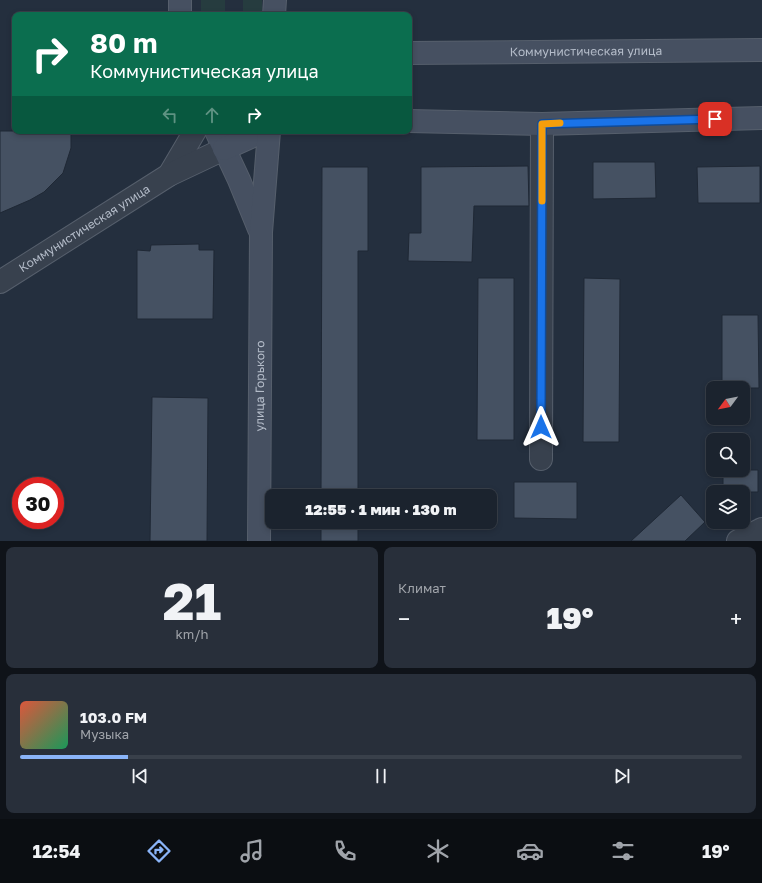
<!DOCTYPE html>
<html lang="ru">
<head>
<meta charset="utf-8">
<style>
  :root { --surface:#1b232e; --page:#282f3a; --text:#f1f3f6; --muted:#a0a4aa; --line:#39404a; --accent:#8ab4f8 }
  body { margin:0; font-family:"Golos Text",sans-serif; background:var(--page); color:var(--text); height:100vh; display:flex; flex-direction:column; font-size:15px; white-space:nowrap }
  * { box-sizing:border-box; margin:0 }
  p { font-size:13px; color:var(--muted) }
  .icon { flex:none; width:22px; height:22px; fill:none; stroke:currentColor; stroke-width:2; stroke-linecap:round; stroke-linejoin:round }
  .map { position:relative; height:541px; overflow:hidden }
  .side { display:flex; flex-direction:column; gap:6px; padding:6px; background:#0f1319; flex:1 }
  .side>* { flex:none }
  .guide { position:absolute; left:12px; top:12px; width:400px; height:122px; border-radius:8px; box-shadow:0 2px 6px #0003,0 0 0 1px var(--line); background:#0b6e4f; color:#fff; overflow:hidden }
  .needle { width:26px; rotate:238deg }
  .controls { position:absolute; left:706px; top:381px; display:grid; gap:8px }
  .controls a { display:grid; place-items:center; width:44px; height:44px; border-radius:8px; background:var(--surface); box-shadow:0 2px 6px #0003,0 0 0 1px var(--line); font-size:20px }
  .speed { position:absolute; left:12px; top:477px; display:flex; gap:8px; font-size:20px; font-weight:700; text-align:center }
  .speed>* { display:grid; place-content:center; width:52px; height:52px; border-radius:50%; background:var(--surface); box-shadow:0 2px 6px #0003,0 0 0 1px var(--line); line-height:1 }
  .speed .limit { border:6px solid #d22; background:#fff; color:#111 }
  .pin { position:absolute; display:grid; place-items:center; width:34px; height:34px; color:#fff; margin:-17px; border-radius:8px; box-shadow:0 2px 6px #0006 }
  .me { position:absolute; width:44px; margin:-22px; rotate:0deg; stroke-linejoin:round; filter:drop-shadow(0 0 3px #0008) }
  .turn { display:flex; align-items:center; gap:14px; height:84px; padding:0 12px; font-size:18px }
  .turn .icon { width:52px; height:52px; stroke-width:2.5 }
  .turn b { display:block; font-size:28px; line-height:34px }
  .lanes { display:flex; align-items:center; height:38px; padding:0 12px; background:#0003; justify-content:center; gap:20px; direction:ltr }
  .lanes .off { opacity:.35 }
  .big { font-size:30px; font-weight:800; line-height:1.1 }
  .side .widget { flex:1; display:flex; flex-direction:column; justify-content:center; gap:6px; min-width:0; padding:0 14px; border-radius:8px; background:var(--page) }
  .side .dial { align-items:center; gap:0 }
  .dial b { font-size:52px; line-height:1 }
  .song { display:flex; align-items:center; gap:12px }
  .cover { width:48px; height:48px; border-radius:6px; background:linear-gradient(135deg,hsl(10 70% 55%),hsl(150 70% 35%)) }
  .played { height:4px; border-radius:2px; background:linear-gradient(90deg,var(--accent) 15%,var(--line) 15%) }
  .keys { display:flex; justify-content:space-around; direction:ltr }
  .heat { display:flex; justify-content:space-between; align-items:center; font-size:22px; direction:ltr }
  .side .tiles { flex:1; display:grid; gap:6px; grid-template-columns:1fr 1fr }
  .widget:last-child { grid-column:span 2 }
  .trip { position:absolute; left:265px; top:489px; width:232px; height:40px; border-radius:8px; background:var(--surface); box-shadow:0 2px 6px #0003,0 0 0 1px var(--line); font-weight:800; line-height:40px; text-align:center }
  .tabs { display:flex; height:64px; justify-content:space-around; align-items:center; background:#0b0e12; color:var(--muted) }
  .tabs .icon { width:28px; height:28px }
  .tabs .current { color:var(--accent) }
  .tabs b { font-size:18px; color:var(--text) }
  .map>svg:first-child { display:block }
  .green { fill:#263c3f }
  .building { fill:#455162; stroke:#1f2835 }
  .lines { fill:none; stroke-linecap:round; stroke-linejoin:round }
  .street-casing { stroke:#565f6c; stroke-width:24 }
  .secondary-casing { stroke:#565f6c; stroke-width:24 }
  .street { stroke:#38414e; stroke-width:22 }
  .secondary { stroke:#465061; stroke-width:22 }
  .route-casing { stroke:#114b97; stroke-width:10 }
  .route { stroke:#1a73e8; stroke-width:7 }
  .slow { stroke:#f59e0b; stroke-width:7 }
  .labels { text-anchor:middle; stroke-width:4; stroke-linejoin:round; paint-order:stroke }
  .street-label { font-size:12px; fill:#b4bcc9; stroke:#1d2633 }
</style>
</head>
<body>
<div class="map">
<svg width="762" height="541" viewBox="0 0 762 541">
  <rect width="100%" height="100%" fill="#242f3e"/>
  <path class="green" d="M201,0H225V15H201Z
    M243,0H262V14L243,13Z"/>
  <path class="building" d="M0,131H71V148L63,173L44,192L30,200L0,213Z
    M593,162H655L656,198L593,199Z
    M528,166L529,206H474L472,262L408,261L409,233H421V167Z
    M760,166V203H698L697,167Z
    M322,167H368V251H358V496H321Z
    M199,244V250H214L213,319H137V250L150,251L151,245Z
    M478,278H514V440H477Z
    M584,278L620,279L619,442H583Z
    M722,315H758L759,388H722Z
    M152,397L208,398L207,541H150Z
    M723,470H758V492H723Z
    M514,482H577V519L514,518Z
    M681,495L705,522L685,541H631Z
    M321,522H358V541H321Z"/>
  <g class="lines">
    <g class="street-casing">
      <g id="street">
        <path d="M169,175L195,131"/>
        <path id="s1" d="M0,282L169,175L224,149"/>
        <path d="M541,459L542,124"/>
        <path d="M738,541L762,529"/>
      </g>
    </g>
    <g class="secondary-casing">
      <g id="secondary">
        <path d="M180,0V15"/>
        <path d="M274,15L275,0"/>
        <path id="s2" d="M409,53L762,50"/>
        <path d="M409,121L542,124L762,118"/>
        <path d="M216,131L239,180L259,229"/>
        <path d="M224,149L264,131"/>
        <path id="s3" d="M259,541L261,232L269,131"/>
      </g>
    </g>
    <use href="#street" class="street"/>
    <use href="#secondary" class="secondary"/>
  </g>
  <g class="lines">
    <g class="route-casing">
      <path id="route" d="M541,427L542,124L715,119"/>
    </g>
    <use href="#route" class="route"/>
    <path class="slow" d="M542,201V124L560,123"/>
  </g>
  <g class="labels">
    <g class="street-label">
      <text dy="4" stroke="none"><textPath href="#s2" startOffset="177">Коммунистическая улица</textPath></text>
      <text dy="4" stroke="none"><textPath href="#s1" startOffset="100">Коммунистическая улица</textPath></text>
      <text dy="4" stroke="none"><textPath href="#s3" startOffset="155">улица Горького</textPath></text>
    </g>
  </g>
</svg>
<div class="controls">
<a><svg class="needle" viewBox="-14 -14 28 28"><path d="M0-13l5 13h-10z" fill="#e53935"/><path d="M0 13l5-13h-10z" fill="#a0a4aa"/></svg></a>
<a><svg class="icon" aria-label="search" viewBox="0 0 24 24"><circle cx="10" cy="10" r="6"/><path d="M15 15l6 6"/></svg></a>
<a><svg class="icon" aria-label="layers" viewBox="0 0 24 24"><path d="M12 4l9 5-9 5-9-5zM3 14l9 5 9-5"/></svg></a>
</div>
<div class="speed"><div class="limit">30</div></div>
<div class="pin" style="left:715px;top:119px;background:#d93025"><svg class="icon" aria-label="arrive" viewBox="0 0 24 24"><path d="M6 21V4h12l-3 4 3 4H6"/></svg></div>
<svg class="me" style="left:541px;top:427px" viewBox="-20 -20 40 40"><path d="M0-17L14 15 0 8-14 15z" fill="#1a73e8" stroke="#fff" stroke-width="4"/></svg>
<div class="trip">12:55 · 1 мин · 130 m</div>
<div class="guide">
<div class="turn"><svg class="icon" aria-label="right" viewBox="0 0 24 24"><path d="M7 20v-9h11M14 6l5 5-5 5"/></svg><div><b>80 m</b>Коммунистическая улица</div></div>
<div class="lanes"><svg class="icon off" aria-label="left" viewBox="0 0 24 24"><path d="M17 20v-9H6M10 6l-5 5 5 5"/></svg><svg class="icon off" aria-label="ahead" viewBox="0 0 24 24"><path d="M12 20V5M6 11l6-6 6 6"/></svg><svg class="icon" aria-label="right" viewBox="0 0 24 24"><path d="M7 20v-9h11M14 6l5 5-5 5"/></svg></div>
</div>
</div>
<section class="side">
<div class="tiles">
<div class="widget dial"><b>21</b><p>km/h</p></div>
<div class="widget"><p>Климат</p>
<div class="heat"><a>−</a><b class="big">19°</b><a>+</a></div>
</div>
<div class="widget">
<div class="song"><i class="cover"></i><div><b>103.0 FM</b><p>Музыка</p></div></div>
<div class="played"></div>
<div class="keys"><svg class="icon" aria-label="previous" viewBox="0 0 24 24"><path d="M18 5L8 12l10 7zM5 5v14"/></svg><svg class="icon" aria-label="pause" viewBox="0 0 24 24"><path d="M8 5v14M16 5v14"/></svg><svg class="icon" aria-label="next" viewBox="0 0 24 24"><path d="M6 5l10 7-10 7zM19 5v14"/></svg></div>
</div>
</div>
</section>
<nav class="tabs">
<b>12:54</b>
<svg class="icon current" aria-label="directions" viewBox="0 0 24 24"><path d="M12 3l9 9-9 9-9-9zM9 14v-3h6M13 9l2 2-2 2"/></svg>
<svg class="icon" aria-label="music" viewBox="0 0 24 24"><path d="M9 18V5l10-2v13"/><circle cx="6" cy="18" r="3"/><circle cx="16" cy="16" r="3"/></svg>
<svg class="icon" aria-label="phone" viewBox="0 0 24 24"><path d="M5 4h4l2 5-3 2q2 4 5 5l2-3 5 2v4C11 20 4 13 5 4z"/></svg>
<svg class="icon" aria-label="climate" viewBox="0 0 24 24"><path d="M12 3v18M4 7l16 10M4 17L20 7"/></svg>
<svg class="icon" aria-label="car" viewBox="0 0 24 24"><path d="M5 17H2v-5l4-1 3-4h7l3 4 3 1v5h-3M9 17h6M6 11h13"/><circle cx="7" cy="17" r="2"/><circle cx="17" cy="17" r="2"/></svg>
<svg class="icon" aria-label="filters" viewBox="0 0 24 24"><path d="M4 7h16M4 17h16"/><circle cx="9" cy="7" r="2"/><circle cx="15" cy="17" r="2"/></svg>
<b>19°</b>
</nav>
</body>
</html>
